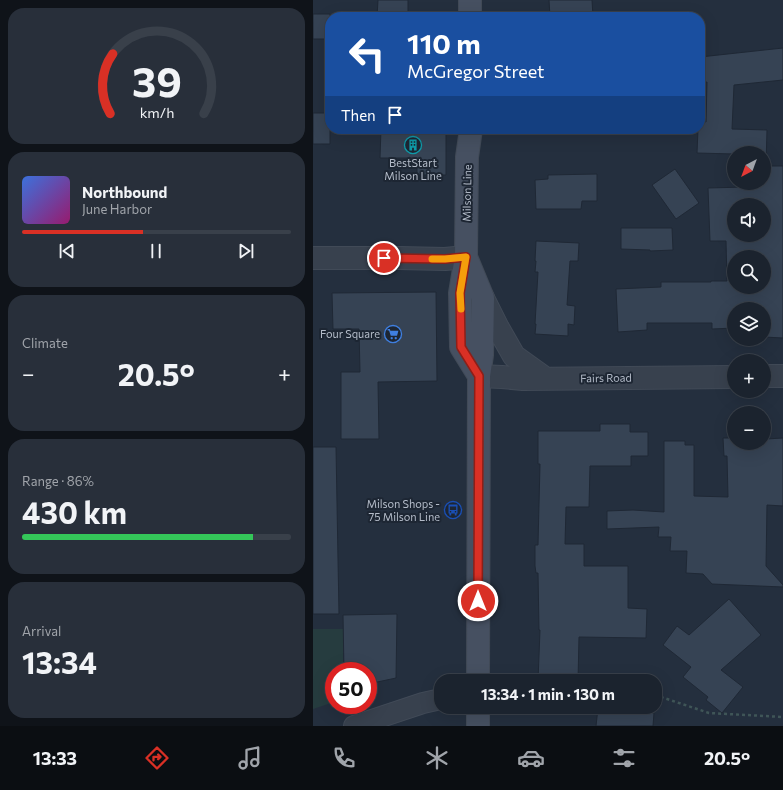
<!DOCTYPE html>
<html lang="en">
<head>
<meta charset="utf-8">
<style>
  :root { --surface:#1b232e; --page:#282f3a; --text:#f1f3f6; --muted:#a0a4aa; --line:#39404a; --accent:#d93025 }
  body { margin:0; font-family:Commissioner,sans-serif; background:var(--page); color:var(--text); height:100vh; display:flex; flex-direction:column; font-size:15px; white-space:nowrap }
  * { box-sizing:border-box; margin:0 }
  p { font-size:13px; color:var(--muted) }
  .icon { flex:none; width:22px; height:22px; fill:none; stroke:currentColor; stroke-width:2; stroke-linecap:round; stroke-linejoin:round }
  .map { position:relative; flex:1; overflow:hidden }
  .sheet { display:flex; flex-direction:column; gap:8px; padding:8px; background:#0f1319; width:313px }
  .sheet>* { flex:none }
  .guide { position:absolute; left:12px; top:12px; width:380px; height:122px; border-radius:16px; box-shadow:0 4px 16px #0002,0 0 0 1px var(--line); background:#1a4fa0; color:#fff; overflow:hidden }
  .needle { width:26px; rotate:221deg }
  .tools { position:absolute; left:414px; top:146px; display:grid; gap:8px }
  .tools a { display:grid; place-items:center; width:44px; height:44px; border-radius:50%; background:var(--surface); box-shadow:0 4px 16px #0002,0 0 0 1px var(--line); font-size:20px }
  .speed { position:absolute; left:12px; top:662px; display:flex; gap:8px; font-size:20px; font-weight:700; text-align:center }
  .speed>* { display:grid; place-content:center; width:52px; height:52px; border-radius:50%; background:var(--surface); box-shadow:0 4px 16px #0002,0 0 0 1px var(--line); line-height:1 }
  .speed .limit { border:6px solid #d22; background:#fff; color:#111 }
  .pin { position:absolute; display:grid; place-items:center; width:34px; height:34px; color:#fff; margin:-17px; border:2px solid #fff; border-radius:50%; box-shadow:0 1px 4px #0007 }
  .me { position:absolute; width:44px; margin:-22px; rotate:0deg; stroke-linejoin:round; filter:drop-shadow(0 0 3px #0008) }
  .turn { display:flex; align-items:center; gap:14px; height:84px; padding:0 16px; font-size:18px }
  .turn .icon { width:52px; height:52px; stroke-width:2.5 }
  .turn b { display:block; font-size:28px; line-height:34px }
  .then { display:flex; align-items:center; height:38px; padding:0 16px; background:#0003; gap:8px; font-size:15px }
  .big { font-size:30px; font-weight:700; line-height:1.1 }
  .sheet .widget { flex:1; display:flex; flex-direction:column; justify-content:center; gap:6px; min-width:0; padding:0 14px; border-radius:16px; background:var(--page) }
  .sheet .dial { align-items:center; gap:0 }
  .dial svg { height:104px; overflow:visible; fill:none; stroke:var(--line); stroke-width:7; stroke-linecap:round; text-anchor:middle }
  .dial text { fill:var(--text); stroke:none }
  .song { display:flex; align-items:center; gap:12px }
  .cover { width:48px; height:48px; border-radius:6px; background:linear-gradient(135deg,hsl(220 70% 55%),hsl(320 70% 35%)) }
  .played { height:4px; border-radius:2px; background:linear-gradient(90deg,var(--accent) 45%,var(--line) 45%) }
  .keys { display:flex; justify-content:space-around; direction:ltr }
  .heat { display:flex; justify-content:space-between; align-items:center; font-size:22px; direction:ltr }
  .charge { height:6px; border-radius:3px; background:linear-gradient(90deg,#34c759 86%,var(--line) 0) }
  .trip { position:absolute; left:121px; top:674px; width:228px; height:40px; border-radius:16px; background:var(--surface); box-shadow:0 4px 16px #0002,0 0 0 1px var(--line); font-weight:700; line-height:40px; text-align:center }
  .tabs { display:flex; height:64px; justify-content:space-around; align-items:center; background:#0b0e12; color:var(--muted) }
  .tabs .icon { width:28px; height:28px }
  .tabs .selected { color:var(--accent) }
  .tabs b { font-size:18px; color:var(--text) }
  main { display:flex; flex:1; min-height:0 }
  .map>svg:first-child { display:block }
  .green { fill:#263c3f }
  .building { fill:#364354; stroke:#1f2835; fill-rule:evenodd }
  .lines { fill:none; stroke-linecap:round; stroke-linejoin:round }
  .minor-casing { stroke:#414a57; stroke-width:22 }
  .tertiary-casing { stroke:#414a57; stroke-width:24 }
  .secondary-casing { stroke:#414a57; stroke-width:24 }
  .path { stroke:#3f5557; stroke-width:2.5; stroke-dasharray:3 3; stroke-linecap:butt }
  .minor { stroke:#38414e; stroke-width:20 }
  .tertiary { stroke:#38414e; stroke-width:22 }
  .secondary { stroke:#465061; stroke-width:22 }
  .route-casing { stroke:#8d1f18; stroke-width:10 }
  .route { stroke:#d93025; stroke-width:7 }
  .slow { stroke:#f59e0b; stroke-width:7 }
  .labels { text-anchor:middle; stroke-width:4; stroke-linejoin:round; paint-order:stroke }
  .poi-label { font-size:11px; fill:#b4bcc9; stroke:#1d2633; text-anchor:end }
  .street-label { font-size:11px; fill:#b4bcc9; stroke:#1d2633 }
</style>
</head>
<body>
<main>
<section class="sheet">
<div class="widget dial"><svg viewBox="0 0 100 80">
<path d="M14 69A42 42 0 1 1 86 69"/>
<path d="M14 69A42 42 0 0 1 16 23" stroke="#d93025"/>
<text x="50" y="56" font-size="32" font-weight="700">39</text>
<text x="50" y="72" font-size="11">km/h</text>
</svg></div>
<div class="widget">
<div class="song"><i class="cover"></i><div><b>Northbound</b><p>June Harbor</p></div></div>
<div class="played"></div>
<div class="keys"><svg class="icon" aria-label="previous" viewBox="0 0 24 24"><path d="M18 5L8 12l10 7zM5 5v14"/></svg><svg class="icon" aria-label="pause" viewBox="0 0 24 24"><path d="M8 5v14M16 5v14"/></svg><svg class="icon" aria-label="next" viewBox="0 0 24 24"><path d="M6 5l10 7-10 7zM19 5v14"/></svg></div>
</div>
<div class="widget"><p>Climate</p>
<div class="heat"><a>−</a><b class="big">20.5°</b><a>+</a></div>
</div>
<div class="widget"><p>Range · 86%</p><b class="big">430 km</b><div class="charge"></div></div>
<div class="widget"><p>Arrival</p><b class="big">13:34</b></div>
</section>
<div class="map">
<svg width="470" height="726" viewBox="0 0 470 726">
  <rect width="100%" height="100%" fill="#242f3e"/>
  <path class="green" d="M0,629H30V671H21V702L0,709Z"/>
  <path class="building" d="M65,0H95V17H64Z
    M236,0H279L280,17H237Z
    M0,14H17V39H0Z
    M470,48V80L421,85L419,129L454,130L453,166H470V338L451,337V309H421V328L399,329V323H334V330L305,332L303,289L348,287V282H398V281H414L413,241H397L395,188L432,187L431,183H451V153H421V154L384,153L385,129H387V121L393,122L394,82L388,83L387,57ZM421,205H451V235H421ZM421,257H451V287H421Z
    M0,113H17V144H0Z
    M68,129H133V175H104V158H67Z
    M362,169L386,203L363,219L339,185Z
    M284,174V201H269L268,209H223L222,180L235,179V175Z
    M308,228H359L360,250L337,251V250L308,249Z
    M223,241L266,243L265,261H257L254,305L262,306L261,325L255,324V336L222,334L223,324H222L225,272H222L223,261H222Z
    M123,292L124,381L65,382L66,439H28V372H47L46,329H20L19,293Z
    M287,424H317V432H335V456H318V466H277L276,507H253L252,544H271V566H315V608L334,609L333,638L266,637L265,681H225L227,630H226L225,573H223L222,566V545H225L227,464H225V431H287Z
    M451,437H453V439L470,438V506L454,505L453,566L470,585V587L399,584L390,574L373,573L374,551H357L358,537H345L346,527L294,529V511L320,510L351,512V441H372V445H381V496L415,497L414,456H411L410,438H421V443H451Z
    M0,447H23L26,614H0Z
    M416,599L448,635L408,670L430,687L409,713L393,700L395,697L370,677L378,667L350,645L364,626L376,635Z
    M84,614L83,678L55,684V671H31L30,615Z
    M285,708L341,713L340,726H283Z"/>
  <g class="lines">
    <g class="minor-casing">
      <path id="minor" d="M41,726L110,703L128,699"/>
    </g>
    <g class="tertiary-casing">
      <path id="tertiary" d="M0,258H85L132,259L153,257
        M170,298L185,328L201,356L233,379
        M166,376L189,377L210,379L421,377
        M451,376H470"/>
    </g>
    <g class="secondary-casing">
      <path id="secondary" d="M157,0V17
        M158,129L154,157L153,257L147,293L148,347L166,376
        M153,257L170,298L169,355L166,376L165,681
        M165,707V726"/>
    </g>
    <path class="path" d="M342,695L396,713L470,717"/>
    <use href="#minor" class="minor"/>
    <use href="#tertiary" class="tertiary"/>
    <use href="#secondary" class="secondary"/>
  </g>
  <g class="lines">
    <g class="route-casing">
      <path id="route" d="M71,258L132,259L153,257L147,293L148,347L166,376L165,601"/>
    </g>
    <use href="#route" class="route"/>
    <path class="slow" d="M119,259H132L153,257L147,293L148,309"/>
  </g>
  <defs>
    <g id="building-ring" transform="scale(0.9)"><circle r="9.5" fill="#1d2633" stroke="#0f9aa8" stroke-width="1.5"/><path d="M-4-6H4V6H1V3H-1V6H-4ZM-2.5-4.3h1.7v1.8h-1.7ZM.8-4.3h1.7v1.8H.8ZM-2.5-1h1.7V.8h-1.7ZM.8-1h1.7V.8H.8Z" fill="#0f9aa8"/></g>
    <g id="supermarket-ring" transform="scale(0.9)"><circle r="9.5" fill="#1d2633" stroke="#3f7fe0" stroke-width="1.5"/><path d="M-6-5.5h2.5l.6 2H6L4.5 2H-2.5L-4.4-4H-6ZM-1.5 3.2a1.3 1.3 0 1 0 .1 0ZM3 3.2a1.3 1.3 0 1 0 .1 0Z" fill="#3f7fe0"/></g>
    <g id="bus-ring" transform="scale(0.9)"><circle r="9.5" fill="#1d2633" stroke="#1a4fb4" stroke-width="1.5"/><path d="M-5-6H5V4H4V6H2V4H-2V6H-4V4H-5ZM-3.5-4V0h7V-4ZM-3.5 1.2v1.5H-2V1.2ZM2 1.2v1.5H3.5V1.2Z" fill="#1a4fb4"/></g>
  </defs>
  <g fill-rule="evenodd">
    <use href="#building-ring" x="100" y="145"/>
    <use href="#supermarket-ring" x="80" y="334"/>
    <use href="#bus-ring" x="140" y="510"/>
  </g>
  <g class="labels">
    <g class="poi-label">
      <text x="100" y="167" text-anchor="middle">BestStart<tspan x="100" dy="13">Milson Line</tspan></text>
      <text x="67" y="338">Four Square</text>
      <text x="127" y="508">Milson Shops -<tspan x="127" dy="13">75 Milson Line</tspan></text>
    </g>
    <g class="street-label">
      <text transform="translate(154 193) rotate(-89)" y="4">Milson Line</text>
      <text transform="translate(293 378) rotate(-1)" y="4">Fairs Road</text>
    </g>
  </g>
</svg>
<div class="tools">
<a><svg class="needle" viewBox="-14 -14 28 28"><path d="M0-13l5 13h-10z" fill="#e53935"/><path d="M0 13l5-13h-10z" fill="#a0a4aa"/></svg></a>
<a><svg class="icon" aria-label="sound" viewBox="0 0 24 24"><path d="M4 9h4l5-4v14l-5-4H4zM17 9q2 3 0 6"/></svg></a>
<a><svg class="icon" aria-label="search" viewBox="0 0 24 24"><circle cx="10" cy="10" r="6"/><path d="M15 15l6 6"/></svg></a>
<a><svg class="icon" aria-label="layers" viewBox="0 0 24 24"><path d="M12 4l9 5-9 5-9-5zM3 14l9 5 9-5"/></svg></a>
<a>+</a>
<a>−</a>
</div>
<div class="speed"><div class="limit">50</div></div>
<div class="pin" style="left:71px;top:258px;background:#d93025"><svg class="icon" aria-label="arrive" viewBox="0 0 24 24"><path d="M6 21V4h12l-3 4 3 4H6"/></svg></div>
<svg class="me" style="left:165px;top:601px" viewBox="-20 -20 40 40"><circle r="17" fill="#d93025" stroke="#fff" stroke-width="3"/><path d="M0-11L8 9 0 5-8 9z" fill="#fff"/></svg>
<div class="trip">13:34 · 1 min · 130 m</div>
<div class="guide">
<div class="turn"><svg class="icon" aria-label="left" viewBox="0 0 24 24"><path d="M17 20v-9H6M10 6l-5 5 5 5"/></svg><div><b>110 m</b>McGregor Street</div></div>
<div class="then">Then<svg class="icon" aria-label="arrive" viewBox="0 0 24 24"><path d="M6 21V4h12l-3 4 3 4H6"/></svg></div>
</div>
</div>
</main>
<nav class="tabs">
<b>13:33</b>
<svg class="icon selected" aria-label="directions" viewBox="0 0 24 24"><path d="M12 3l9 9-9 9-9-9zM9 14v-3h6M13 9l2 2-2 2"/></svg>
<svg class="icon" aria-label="music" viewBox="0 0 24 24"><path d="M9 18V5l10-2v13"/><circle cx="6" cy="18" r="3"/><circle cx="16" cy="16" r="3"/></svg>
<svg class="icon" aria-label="phone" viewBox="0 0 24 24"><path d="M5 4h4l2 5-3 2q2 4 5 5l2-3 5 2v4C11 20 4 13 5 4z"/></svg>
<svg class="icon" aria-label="climate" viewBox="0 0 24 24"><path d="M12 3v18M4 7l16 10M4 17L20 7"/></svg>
<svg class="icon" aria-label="car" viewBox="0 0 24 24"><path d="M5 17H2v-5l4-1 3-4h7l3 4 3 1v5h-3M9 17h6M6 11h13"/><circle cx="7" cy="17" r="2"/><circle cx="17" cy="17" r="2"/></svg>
<svg class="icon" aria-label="filters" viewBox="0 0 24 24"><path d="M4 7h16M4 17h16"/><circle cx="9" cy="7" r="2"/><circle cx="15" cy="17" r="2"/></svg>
<b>20.5°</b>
</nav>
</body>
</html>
